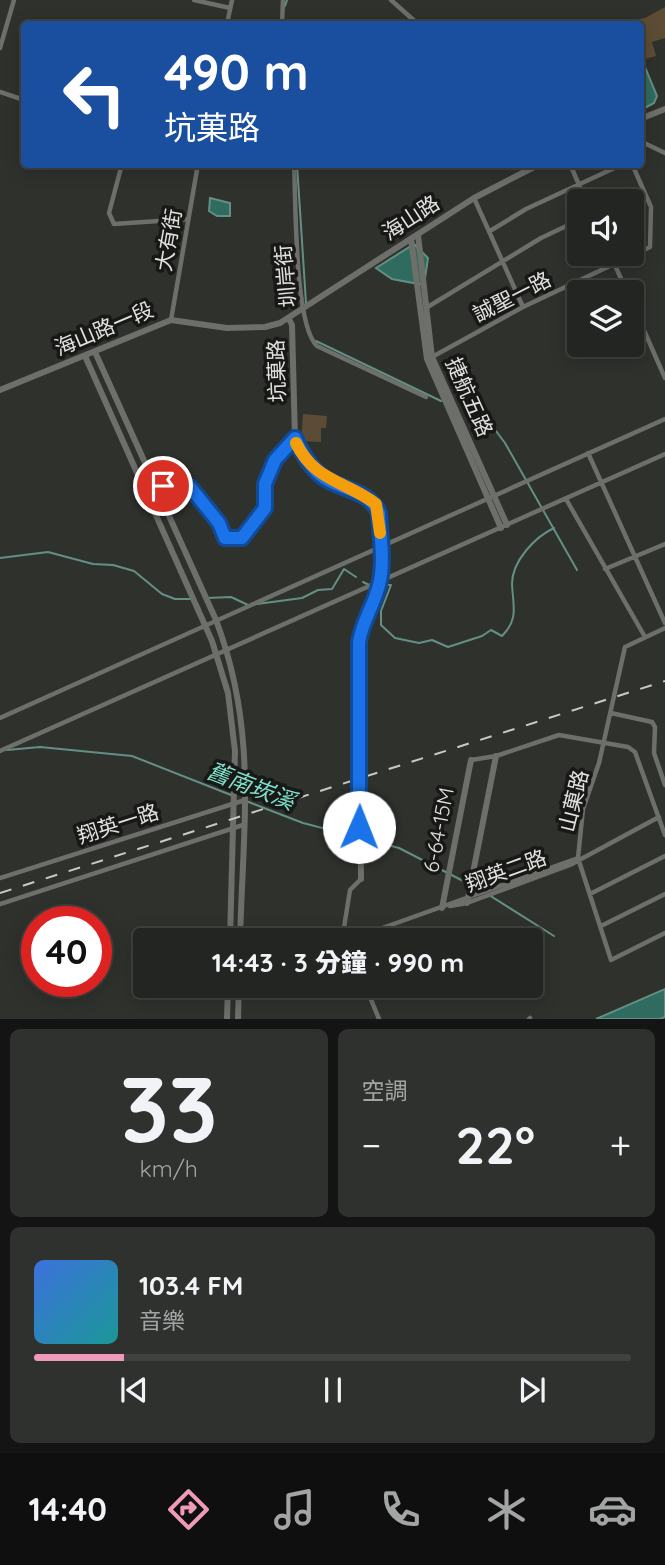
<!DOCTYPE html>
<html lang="zh-TW">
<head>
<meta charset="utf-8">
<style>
  :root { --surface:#232522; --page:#2f312f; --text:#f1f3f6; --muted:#a3a5a5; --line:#404240; --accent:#ef9ab8 }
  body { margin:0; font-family:Quicksand,"Noto Sans TC",sans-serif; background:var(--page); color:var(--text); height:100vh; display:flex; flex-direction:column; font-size:26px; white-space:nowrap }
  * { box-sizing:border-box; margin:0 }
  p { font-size:23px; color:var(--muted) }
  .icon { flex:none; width:38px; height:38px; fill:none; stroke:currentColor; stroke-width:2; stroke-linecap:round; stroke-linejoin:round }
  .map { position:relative; height:1019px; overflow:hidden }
  .panel { display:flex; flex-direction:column; gap:10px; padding:10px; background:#131413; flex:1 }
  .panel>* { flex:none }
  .hud { position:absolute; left:21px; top:21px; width:623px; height:147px; border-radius:7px; box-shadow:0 4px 18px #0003,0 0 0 2px var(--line); background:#1a4fa0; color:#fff; overflow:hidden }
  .fabs { position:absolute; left:567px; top:189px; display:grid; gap:14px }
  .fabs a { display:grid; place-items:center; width:77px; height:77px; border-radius:7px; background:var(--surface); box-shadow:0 4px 18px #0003,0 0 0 2px var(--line); font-size:35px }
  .speed { position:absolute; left:21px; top:906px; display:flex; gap:14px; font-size:35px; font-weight:700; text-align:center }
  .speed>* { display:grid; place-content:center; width:91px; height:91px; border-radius:50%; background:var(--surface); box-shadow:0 4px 18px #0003,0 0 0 2px var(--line); line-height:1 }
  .speed .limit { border:10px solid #d22; background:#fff; color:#111 }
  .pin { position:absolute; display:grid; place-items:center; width:60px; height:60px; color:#fff; margin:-30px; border:4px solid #fff; border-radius:50%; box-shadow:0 2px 7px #0007 }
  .me { position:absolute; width:77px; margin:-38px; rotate:1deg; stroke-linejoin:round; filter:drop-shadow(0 0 5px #0008) }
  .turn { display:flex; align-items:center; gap:24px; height:147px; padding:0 28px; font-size:32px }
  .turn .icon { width:91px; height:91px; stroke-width:2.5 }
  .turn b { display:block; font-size:49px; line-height:60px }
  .big { font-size:52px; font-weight:800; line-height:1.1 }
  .panel .tile { flex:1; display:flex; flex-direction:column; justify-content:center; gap:10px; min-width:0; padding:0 24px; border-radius:10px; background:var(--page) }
  .panel .dial { align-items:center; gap:0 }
  .dial b { font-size:91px; line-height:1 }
  .song { display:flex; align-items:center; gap:21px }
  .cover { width:84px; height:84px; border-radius:10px; background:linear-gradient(135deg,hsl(220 70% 55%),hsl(180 70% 35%)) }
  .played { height:7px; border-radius:4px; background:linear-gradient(90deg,var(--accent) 15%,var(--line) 15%) }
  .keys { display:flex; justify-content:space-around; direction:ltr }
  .heat { display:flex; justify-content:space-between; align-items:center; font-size:38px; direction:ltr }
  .panel .tiles { flex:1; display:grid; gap:10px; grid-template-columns:1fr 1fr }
  .tile:last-child { grid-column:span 2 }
  .trip { position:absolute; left:133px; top:928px; width:410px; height:70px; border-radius:7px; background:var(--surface); box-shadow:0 4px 18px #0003,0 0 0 2px var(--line); font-weight:800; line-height:70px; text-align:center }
  .dock { display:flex; height:112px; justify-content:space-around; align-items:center; background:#0e0f0e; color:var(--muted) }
  .dock .icon { width:49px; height:49px }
  .dock .current { color:var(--accent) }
  .dock b { font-size:32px; color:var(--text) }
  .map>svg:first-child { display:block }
  .green { fill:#5d4c35 }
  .water { fill:#2f6c5f; stroke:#648f85; stroke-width:2 }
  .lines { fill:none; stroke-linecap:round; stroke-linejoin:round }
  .stream { stroke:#648f85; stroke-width:2 }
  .street { stroke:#6d6f6a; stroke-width:4.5 }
  .secondary { stroke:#6d6f6a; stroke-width:6 }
  .rail { stroke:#c8cac6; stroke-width:2; stroke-dasharray:12 12; stroke-linecap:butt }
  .route-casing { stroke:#114b97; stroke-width:18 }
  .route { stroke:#1a73e8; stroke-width:12 }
  .slow { stroke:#f59e0b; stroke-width:12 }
  .labels { text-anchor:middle; stroke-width:7; stroke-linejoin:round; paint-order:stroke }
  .street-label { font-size:21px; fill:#e1e2df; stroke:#181917 }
  .water-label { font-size:23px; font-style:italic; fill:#7fdfca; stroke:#181917 }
</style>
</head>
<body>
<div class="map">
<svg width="665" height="1019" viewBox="0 0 665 1019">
  <rect width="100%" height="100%" fill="#2f312d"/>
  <path class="green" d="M665,7V38L652,42L656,56L641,60L640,24H616L645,18Z
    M303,414L327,416L326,428H321V442L301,441Z"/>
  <path class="water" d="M640,65L645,67L657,96L654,103L641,110Z
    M210,198L230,203V216H217L209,211Z
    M414,244L428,258L424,285L392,279L376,268Z
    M665,989V1017L660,1019H596Z"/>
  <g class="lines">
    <path class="stream" d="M285,6L287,0
      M297,164L306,303
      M316,341L441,401
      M470,415L496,431L505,443L577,570
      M0,558L48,552L93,564L113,565L134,571L162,594L175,599H191
      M363,582L369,585
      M381,585H391L381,611V625L395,638L419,643L432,640L448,647L482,636L491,630L502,636C519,619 513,606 512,584C512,561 535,537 554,528
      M207,598L231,597L248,605
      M257,604L302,598L318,590L332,589L344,569L356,577
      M7,750L40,747L132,756L231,795
      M246,801L303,823L357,837
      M362,838L399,848L469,884
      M489,895L554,936"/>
    <path class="street" d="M194,0L230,8
      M391,0L418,24
      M227,24L232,0
      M282,24L283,0
      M0,48L14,0
      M0,92L24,100
      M640,141L665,153
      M122,164L109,213L114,224L188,219
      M294,164C296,200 294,325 317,346L426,397
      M570,164L586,201
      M474,198L523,307
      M619,201L643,190
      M490,231L526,209L623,164
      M610,254L627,292
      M632,303L665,378
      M426,308L541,238L579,220
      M171,320L198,164
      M432,357L523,307L650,247L651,207L632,164
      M588,453L665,623
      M163,486L190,487L219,523L225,538H242L265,508V484L275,460L295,438
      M566,499L645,637
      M605,569L665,544
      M665,628L625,647L599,763L583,809L578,858L611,960L665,933
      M611,713L652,722L655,727L654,753L665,785
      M0,718L665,419
      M0,751L665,454
      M471,760L496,756L559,735L628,747L635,752L665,835
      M0,878L245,800
      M590,894L665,856
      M0,904L243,825
      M450,906L467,903L570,865L659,817
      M601,926L665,894
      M342,940L350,890L361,879
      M349,940L578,858
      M365,985L379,1019
      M529,1019L530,1018"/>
    <path class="secondary" d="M640,119L665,109
      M418,235L432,357L507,525
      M411,239L427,359L501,528
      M289,319L292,325L295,438C315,490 357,478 376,505C384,517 382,567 380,581C377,603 362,620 359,642L361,879
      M95,352L216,620C258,731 243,824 240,940
      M85,356L212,641L228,693L235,751L230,940
      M0,390L171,320L227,328L265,327L280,323L474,198L540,164
      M467,903L496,756
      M442,908L471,760
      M227,1019L228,985
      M238,1019L239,985"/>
    <path class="rail" d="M0,893L665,681"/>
  </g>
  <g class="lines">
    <g class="route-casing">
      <path id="route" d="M163,486L190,487L219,523L225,538H242L265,508V484L275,460L295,438C300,451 310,466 320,475C339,491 368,488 379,513C380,535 385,563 379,585C374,605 362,622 359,642V827"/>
    </g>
    <use href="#route" class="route"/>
    <path class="slow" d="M296,443C315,482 346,481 376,504L380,533"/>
  </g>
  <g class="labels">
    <g class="street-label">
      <text transform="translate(411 218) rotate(-33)" y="7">海山路</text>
      <text transform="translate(169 240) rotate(-80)" y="7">大有街</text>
      <text transform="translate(286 276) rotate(-95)" y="7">圳岸街</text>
      <text transform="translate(512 297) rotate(-27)" y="7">誠聖一路</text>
      <text transform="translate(104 329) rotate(-23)" y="7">海山路一段</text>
      <text transform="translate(277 371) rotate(-92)" y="7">坑菓路</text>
      <text transform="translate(469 397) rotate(66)" y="7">捷航五路</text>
      <text transform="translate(574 801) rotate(-76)" y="7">山菓路</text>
      <text transform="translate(118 824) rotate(-18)" y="7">翔英一路</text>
      <text transform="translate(439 830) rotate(-79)" y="7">6-64-15M</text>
      <text transform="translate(506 871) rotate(-20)" y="7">翔英二路</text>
    </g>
    <g class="water-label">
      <text transform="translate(251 786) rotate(21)" y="8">舊南崁溪</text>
    </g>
  </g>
</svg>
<div class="fabs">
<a><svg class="icon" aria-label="sound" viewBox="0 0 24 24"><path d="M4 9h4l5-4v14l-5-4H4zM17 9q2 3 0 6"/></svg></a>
<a><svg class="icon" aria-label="layers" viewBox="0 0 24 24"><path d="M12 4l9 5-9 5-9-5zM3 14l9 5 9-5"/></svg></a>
</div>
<div class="speed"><div class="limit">40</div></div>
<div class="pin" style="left:163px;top:486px;background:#d93025"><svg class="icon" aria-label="arrive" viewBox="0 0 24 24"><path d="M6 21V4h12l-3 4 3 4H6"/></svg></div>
<svg class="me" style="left:359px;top:827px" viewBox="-20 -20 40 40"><circle r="19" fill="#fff"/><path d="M0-13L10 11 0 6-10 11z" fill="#1a73e8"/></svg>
<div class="trip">14:43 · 3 分鐘 · 990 m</div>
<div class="hud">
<div class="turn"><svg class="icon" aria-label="left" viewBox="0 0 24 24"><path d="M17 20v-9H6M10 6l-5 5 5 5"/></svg><div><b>490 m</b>坑菓路</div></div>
</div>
</div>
<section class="panel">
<div class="tiles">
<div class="tile dial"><b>33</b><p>km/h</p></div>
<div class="tile"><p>空調</p>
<div class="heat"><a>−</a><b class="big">22°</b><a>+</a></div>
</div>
<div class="tile">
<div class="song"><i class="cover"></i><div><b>103.4 FM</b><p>音樂</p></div></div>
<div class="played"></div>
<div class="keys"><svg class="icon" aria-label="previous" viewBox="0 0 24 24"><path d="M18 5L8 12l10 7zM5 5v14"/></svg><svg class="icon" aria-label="pause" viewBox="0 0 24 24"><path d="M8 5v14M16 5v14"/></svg><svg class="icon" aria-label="next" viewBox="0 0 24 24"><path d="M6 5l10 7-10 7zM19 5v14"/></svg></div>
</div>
</div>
</section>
<nav class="dock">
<b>14:40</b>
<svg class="icon current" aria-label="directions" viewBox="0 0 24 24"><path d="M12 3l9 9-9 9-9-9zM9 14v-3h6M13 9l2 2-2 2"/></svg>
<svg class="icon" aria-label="music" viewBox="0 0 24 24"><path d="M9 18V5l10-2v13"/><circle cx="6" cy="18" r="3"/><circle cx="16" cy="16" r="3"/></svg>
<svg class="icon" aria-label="phone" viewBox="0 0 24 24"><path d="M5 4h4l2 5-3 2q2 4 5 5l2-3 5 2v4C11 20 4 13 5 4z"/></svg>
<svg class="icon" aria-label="climate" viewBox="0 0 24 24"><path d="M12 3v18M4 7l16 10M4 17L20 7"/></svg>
<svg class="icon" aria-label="car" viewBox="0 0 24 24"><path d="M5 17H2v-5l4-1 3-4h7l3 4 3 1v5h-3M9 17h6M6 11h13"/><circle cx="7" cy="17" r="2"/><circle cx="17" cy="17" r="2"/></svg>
</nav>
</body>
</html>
